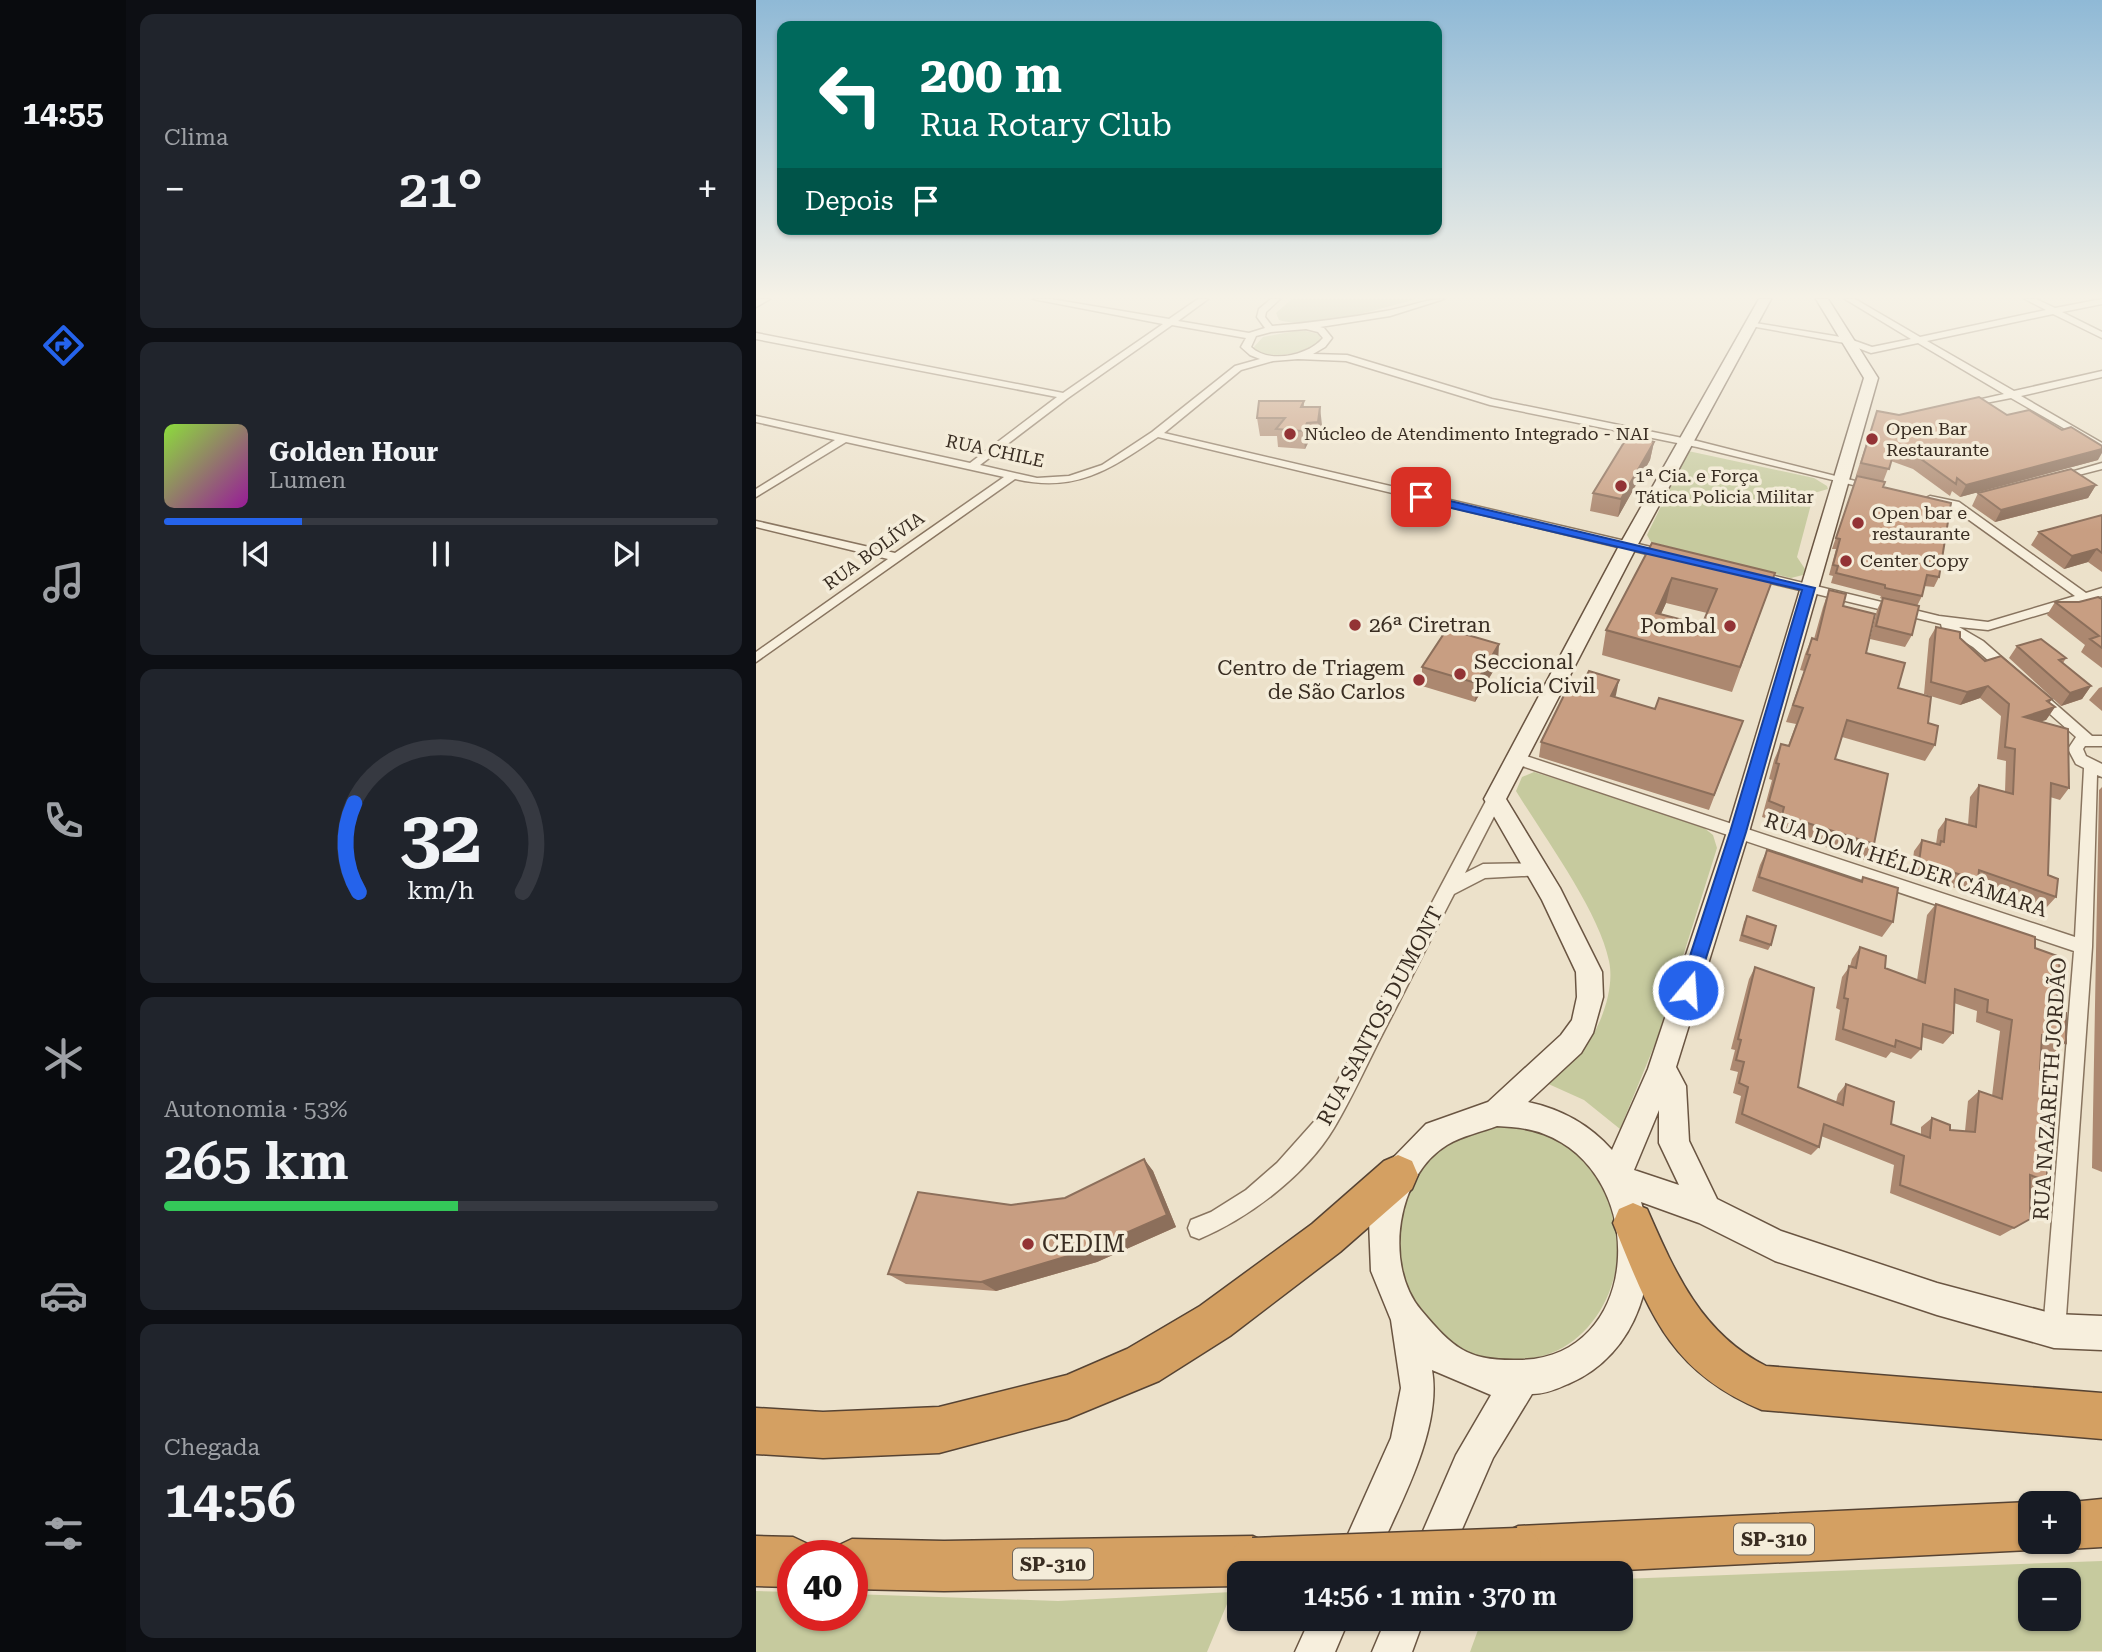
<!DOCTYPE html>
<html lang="pt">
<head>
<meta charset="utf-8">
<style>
  :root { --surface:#171b24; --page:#20242c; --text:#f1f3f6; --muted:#9ea1a6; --line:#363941; --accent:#2563eb }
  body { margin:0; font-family:"Roboto Serif",serif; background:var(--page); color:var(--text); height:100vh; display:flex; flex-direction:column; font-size:26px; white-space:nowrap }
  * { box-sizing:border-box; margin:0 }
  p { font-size:23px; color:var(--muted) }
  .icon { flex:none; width:38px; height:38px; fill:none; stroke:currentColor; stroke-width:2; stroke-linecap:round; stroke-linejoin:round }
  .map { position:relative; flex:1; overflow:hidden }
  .side { display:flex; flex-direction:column; gap:14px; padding:14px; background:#0d0f14; width:630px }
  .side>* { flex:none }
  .guide { position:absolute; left:21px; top:21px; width:665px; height:214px; border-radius:14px; box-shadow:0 2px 5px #0004; background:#00695c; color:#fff; overflow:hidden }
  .controls { position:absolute; left:1262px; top:1491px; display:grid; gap:14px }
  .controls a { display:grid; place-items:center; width:63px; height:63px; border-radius:14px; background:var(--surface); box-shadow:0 2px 5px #0004; font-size:35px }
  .speed { position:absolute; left:21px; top:1540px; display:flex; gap:14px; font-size:35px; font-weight:700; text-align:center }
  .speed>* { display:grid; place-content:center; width:91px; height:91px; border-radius:50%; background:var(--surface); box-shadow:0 2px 5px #0004; line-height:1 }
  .speed .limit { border:10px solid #d22; background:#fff; color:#111 }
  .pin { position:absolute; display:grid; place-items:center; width:60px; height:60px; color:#fff; margin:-30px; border-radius:14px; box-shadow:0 4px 10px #0006 }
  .me { position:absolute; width:77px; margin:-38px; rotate:18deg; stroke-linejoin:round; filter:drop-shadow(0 0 5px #0008) }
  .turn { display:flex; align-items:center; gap:24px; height:147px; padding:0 28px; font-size:32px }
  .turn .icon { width:91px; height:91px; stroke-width:2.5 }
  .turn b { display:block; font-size:49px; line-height:60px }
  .then { display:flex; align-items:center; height:66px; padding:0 28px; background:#0003; gap:14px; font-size:26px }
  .big { font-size:52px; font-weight:600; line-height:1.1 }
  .side .widget { flex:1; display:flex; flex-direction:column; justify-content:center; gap:10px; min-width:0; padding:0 24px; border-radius:14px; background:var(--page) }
  .side .dial { align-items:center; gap:0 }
  .dial svg { height:182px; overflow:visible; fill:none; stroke:var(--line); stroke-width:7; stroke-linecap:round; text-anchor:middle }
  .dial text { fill:var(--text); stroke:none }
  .song { display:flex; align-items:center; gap:21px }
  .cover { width:84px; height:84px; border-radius:10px; background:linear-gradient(135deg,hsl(90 70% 55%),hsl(300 70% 35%)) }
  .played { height:7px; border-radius:4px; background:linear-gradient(90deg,var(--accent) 25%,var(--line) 25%) }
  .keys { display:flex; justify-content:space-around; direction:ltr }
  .heat { display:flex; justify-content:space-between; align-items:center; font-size:38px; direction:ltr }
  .charge { height:10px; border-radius:5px; background:linear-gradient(90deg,#34c759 53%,var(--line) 0) }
  .trip { position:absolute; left:471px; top:1561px; width:406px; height:70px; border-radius:14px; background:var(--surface); box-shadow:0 2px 5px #0004; font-weight:600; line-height:70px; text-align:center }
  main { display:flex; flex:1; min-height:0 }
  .tab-bar { display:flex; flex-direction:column; width:126px; justify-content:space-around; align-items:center; background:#090b0e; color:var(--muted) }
  .tab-bar .icon { width:49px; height:49px }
  .tab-bar .active { color:var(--accent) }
  .tab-bar b { font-size:32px; color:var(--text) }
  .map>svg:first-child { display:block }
  .green { fill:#c6ca9e; fill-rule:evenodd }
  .cemetery { fill:#bcc09c }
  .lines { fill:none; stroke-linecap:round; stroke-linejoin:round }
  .street-casing { stroke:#88745f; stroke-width:3 }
  .secondary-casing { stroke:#6a5542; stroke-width:3 }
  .highway-casing { stroke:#564333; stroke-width:3 }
  .street { fill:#f7efdd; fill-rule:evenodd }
  .secondary { fill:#f7efdd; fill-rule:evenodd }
  .highway { fill:#d4a062; fill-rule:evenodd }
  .highway-bridge-casing { stroke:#564333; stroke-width:49; stroke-linecap:butt }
  .highway-bridge { stroke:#d4a062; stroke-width:46 }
  .wall { fill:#ac8870; fill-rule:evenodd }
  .shaded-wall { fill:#8c6f5b }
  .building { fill:#c89e82; stroke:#8c6f5b; stroke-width:2; fill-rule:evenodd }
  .route { fill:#2563eb; stroke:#184099; stroke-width:2 }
  .poi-dot { fill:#933335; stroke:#f4ecd9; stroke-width:2.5 }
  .labels { text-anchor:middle; stroke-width:7; stroke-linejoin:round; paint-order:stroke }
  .far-poi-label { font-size:18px; fill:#392d22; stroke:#f4ecd9; text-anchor:start }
  .far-street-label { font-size:18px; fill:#392d22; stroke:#f4ecd9 }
  .shield { fill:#f4ecd9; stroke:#716659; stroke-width:2 }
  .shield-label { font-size:19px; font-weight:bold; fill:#392d22 }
  .poi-label { font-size:21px; fill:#392d22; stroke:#f4ecd9; text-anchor:start }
  .street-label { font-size:21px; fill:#392d22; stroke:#f4ecd9 }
  .near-poi-label { font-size:24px; fill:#392d22; stroke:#f4ecd9; text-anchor:start }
</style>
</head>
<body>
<main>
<nav class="tab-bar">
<b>14:55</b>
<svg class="icon active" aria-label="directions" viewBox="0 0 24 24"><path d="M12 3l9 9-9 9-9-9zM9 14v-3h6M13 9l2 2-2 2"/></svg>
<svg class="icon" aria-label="music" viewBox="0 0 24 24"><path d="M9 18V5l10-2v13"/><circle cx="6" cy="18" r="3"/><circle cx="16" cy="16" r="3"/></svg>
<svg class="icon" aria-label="phone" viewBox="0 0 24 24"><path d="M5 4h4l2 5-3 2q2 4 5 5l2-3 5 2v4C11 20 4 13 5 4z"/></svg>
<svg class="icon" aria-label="climate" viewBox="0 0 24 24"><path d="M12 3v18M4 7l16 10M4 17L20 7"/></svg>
<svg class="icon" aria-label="car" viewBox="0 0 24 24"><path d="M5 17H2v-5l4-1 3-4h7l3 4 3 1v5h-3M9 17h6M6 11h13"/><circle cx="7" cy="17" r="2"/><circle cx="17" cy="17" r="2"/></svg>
<svg class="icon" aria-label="filters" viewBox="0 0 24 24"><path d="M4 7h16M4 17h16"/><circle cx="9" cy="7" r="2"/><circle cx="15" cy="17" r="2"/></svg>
</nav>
<section class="side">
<div class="widget"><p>Clima</p>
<div class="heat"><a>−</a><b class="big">21°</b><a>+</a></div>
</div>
<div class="widget">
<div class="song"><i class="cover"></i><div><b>Golden Hour</b><p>Lumen</p></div></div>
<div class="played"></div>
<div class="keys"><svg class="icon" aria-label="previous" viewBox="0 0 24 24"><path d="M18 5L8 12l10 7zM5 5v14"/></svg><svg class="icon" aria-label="pause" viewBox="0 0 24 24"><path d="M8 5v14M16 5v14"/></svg><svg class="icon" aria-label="next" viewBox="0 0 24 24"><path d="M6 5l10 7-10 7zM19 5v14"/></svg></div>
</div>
<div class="widget dial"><svg viewBox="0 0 100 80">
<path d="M14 69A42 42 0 1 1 86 69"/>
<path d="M14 69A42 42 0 0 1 12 30" stroke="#2563eb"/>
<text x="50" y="56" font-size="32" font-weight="700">32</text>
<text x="50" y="72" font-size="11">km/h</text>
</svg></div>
<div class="widget"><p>Autonomia · 53%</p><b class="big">265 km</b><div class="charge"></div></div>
<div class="widget"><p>Chegada</p><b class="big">14:56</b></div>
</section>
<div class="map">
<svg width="1346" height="1652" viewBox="0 0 1346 1652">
  <rect width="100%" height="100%" fill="#ece1ca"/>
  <path class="green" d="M545,330L563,334L565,341C549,353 514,362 497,348L507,337Z
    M932,451L1058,478L1071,486L1072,489L1058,493L1041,557L1049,569L1047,575L1035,578L895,542L891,535Z
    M778,772L942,823L957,835L961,848L901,1039L864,1129L828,1100L788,1082C805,1067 826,1053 838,1033C849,1013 858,984 853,961C843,911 788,837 760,791L766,777Z
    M746,1125C756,1126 767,1127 777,1130C842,1149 877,1226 855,1287C844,1320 817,1350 782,1357C774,1358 764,1362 756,1362C636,1362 593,1179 709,1131C720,1127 734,1127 746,1125Z
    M1346,1561V1651L714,1652L726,1619H864L865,1579ZM1312,1580V1619H1274V1580Z
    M0,1591L37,1592V1615H96V1594L302,1601L476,1592L451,1652H0Z"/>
  <path class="cemetery" d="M536,299H660C626,308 557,330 523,320L520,313Z"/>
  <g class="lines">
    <g class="street-casing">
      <path id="street" d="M3,299H14L0,307V301Z
        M277,299H295L413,319L442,299H452L422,321L493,333L509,328L501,317L503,309L515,299H524L510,312L509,317L516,326C554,323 592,318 630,311C650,308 668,299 688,299L634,316L564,327L568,328L576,338L569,347L557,354L591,355L736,399L941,441L1123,487L1118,490L941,447L734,405L590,361L542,359L517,361L485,370L408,433L912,551L918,555L912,559L402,437C353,470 320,493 259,479L0,662V652L132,559L0,527V521L139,553L248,477L90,442L0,497V489L79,440L0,422V416L214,463L301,397L0,339V333L307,393L407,324ZM416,325L490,338L485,347L494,355L504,359L479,366L396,432L346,465L313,476L281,478L224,465L312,398ZM550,329L562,332L567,338C552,356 513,364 495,347L500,336L515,332Z
        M1089,299H1099L1164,337L1290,310L1269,299H1280L1299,308L1346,299V304L1306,312L1346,332V338L1297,314L1171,341L1258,391L1346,371V377L1265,396L1346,443V450L1255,398L1204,408V404L1248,394L1162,343L1115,353L1089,343L989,325L993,322L1091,338L1116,347L1155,339Z
        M1346,463V469L1299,481L1294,478Z
        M1174,496L1203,502L1330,593L1346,588V596L1338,598L1346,604V614L1326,602L1232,630L1203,627L1227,641L1259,669L1261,672L1259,675H1249L1217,647L1186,628L1185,624L994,578L992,575L998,571L1183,616L1232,622L1319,596L1195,507L1170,501L1168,499Z
        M1282,691L1287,693L1336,736H1346V746H1329L1327,749L1330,756L1346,764V777L1341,775L1336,947L1309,1331L1306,1339L1298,1342L1290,1339L1287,1331L1318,951L754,762L752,758L754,754H764L1319,937L1328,768L1320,764L1312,749L1320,737L1277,699L1275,696L1277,693Z
        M739,793L747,799L709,873L727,864L780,863L786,865L788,870L786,875L729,878L698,894C674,940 651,987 627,1033C611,1064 596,1098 578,1128C550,1175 493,1218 443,1239L435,1236L432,1228L435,1220L455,1212L490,1190L521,1163L563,1116L731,799Z"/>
    </g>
    <g class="secondary-casing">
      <path id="secondary" d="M1003,299H1015L881,546L750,799L804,888L846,972L847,997L837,1033L825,1053L772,1102C805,1109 834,1125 856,1150L892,1069L971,832L1108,378L1060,299H1072L1122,378L993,832L920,1067L930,1086L933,1141L961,1199L1025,1231L1181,1283L1298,1314L1346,1316V1350L1298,1348L1181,1315L1019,1261L943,1223L885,1202C907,1271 882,1355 812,1384C801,1389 789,1394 776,1394L737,1458L687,1573H659L654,1561L700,1455L735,1395L676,1370C687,1433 638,1515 613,1573H585L580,1561L635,1438L645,1388L635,1320L615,1271L613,1221L633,1162L670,1124L732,1102L805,1035L816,1020L821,997L820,972L786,900L728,799L863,546ZM903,1110V1143L923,1185L878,1170ZM741,1126C757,1127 773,1128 788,1134C894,1174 887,1359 763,1360C711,1361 698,1349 665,1310C627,1265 641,1175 691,1145C706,1136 725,1132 741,1126Z
        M554,1619H593L579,1652H539Z
        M630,1619H668L656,1652H616Z"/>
    </g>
    <g class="highway-casing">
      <path id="highway" d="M642,1155L656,1161L662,1175L656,1189L584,1252L474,1336L403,1381L311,1419L183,1453L67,1458L0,1454V1408L67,1412L183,1407L311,1375L371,1349L444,1306L556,1224L628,1161Z
        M877,1203L891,1209C919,1273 945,1333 1010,1366L1346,1393V1439L1006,1410C912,1371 893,1311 857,1223L863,1209Z
        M1346,1499V1547L1312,1549L1295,1542H1312V1503H1306Z
        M1274,1502L1277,1503H1274V1542H1292L1274,1550L808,1573H757L745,1568L737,1551L745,1534L762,1526Z
        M0,1536L37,1537L54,1545L59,1556H37V1587L0,1586Z
        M497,1536L514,1544L522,1561L517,1573H483V1586L188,1591L96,1589V1556H75L79,1547L96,1539L188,1541Z"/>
    </g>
    <use href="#street" class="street"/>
    <use href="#secondary" class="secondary"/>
    <use href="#highway" class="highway"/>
    <g class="highway-bridge-casing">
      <path id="highway-bridge" d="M497,1561L762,1551"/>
    </g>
    <use href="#highway-bridge" class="highway-bridge"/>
  </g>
  <path class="wall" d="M548,401V407L566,425L564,440L553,441L549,449L522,447L521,436H504L501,418Z
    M1121,411L1143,415H1251L1342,460L1204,497L1196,491L1194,496L1157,469L1135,461L1127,482L1100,475Z
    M898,442L894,460L862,517L834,511L837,493Z
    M1101,476L1127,487L1183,577L1178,587L1168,586L1166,596L1161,606L1156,635L1149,647L1114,639L1121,610L1126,599L1124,598L1125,596L1075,583L1077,576L1073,575L1080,549H1076Z
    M1340,485L1332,498L1239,522L1216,506L1222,493Z
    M1346,515V572L1332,562L1308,569L1275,545L1283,532Z
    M896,543L1019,573L976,692L846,655L850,630ZM910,603L951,613L946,625L905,614Z
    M1073,590L1087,606L1110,653L1172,723L1179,745L1169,761L1086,737L1079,759L1118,844L1108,860L1019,830L1021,822L1006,817L1016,780L1013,779L1018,760L1025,744L1032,746L1040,724L1030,722L1048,671L1044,670L1049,654L1056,638L1058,639L1067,607Z
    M1346,599V668L1325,652L1329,645L1291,615L1299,602H1323Z
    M1180,627L1204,638L1229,661L1296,699L1293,703L1299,707L1290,720L1284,721L1313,788L1304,800L1294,797L1292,875L1300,897L1290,908L1219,883L1212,892L1155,874L1158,851L1166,840L1180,844L1182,830L1190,819L1212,825L1214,797L1223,785L1249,792L1250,761L1241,759L1245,716L1224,698L1204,705L1168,694L1173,639Z
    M1261,646L1310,658L1307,663L1335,686L1326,699L1305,706L1253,658Z
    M742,663L719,702L666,686V667Z
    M1346,687V711L1333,700L1343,688Z
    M860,695L859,697L899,709L987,721L953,810L783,757L785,742Z
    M1346,787V1172L1336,1168L1343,790Z
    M1011,850L1104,882L1107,877L1137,922L1126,937L996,891L1004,865Z
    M1180,904L1279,948L1310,1043L1297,1053L1285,1049L1284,1070L1287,1114L1299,1137L1291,1143V1181L1278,1189L1274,1188V1219L1244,1236L1134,1193L1138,1165L1065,1136L1063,1147L1055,1155L979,1123L985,1096L977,1093L982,1072L974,1070L979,1050L975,1049L993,979L999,967L1042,1087L1080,1102L1082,1094L1090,1084L1135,1124L1165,1135V1127L1176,1118L1194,1130L1209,1131L1212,1101L1223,1091L1236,1096L1244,1031L1220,1022L1221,1011L1198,1003L1197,1033L1187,1044L1166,1037L1165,1049L1155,1059L1135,1052L1130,1058L1079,1040L1084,1010L1080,1008L1086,977L1094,966L1096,959L1104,947L1129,968L1161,980L1171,915Z
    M991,916L1015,945L1012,950L983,941L988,922Z
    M388,1159L397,1171L420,1227L341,1262L240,1291L150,1284L132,1274L255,1205L309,1198Z"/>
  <path class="shaded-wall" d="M564,407L566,425L564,440L562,422Z
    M551,423L553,441L549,449L547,431Z
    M898,442L894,460L862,517L865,499Z
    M1346,449V453L1342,460L1204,497L1210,485Z
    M1340,485L1332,498L1239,522L1245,510Z
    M1341,549L1332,562L1308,569L1316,556Z
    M916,578L910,603L894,638L900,613Z
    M743,644L742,663L719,702L720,683Z
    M863,680L860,695L852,711L855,696Z
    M1232,686L1224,698L1204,705L1211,692Z
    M1335,686L1326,699L1305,706L1314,693Z
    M1296,699L1287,711L1299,707L1290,720L1260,729L1268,717L1291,701Z
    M388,1159L397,1171L420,1227L341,1262L240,1291L225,1282Z"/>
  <path class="building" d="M1223,397L1251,415L1273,410L1306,430L1315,427L1346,446V449L1210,485L1201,478L1200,484L1162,457L1139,448L1133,469L1105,463L1121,411L1143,415Z
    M503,401H548L545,407H564L562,422L551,423L547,431L520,429L529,418H501Z
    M872,436L898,442L865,499L837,493Z
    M1315,469L1340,485L1245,510L1222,493Z
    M1101,476L1129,482L1127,487L1195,503L1183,577L1171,575L1166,596L1129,588V585L1080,573L1082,566L1077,565L1084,539L1080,538Z
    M1346,515V553L1341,549L1316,556L1283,532Z
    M896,543L1019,573L984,667L850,630ZM916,578L961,589L946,625L900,613Z
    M1073,590L1090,594L1087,606L1119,614L1110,653L1149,663L1142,688L1175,697L1172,723L1182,726L1179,745L1091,720L1079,759L1132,774L1118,844L1026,815L1028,807L1013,801L1023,764L1020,763L1025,744L1033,746L1047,708L1037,705L1054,655L1051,654L1056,638L1061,640Z
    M1342,597L1346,599V648L1334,639L1343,636L1299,602H1323Z
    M1127,598L1163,606L1156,635L1120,626Z
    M1180,627L1204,632V638L1229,661L1245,656L1296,699L1291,701L1299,707L1268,717L1312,729L1313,788L1295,783L1292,875L1302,879L1300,897L1223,870L1222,880L1163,862L1166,840L1184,845L1185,841L1188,842L1190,819L1220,827L1223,785L1257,794L1259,749L1249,747L1253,704L1232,686L1211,692L1175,682Z
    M691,629L743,644L720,683L666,667Z
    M1285,639L1310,658L1303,660L1335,686L1314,693L1261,646Z
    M833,671L863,680L855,696L899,709L903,698L987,721L958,795L785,742L814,683L825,686Z
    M1011,850L1106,882L1107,877L1142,888L1137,922L1003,877Z
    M1180,904L1279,937V948L1304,957L1300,1010L1310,1013V1043L1286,1035L1284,1070L1289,1071L1287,1114L1299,1119V1137L1291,1134V1181L1274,1175V1219L1258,1228L1144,1185L1148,1156L1068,1124L1063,1147L986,1114L992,1087L983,1083L988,1062L980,1060L985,1040L982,1039L999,967L1058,988L1042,1087L1087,1105L1090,1084L1138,1102L1135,1124L1174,1138L1176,1118L1194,1125V1130L1219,1132L1223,1091L1246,1099L1256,1020L1231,1012L1232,1000L1199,989L1197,1033L1167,1024L1165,1049L1140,1040L1139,1047L1087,1029L1092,999L1088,998L1093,966L1100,968L1104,947L1130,956L1129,968L1169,983Z
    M991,916L1020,926L1015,945L986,935Z
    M388,1159L411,1215L329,1251L225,1282L132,1274L162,1192L255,1205L309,1198Z"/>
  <linearGradient id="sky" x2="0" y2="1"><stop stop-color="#8fb9d6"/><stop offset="0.56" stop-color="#f6f2e7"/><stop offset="1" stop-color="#f6f2e7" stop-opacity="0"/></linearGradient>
  <rect width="1346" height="530" fill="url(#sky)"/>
  <path class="route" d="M665,494L1059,588L990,832L938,996H925L923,990L974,832L1046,590L661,500V495Z"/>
  <g class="poi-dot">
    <circle cx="534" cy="434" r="7"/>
    <circle cx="1116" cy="439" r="7"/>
    <circle cx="865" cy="486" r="7"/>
    <circle cx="1102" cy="523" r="7"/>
    <circle cx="1090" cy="561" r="7"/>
    <circle cx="599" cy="625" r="7"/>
    <circle cx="974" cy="626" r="7"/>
    <circle cx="704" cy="674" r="7"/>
    <circle cx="663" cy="680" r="7"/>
    <circle cx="272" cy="1244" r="7"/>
  </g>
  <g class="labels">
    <g class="far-poi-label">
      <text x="1130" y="435">Open Bar<tspan x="1130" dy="21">Restaurante</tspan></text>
      <text x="548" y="440">Núcleo de Atendimento Integrado - NAI</text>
      <text x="879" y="482">1ª Cia. e Força<tspan x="879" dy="21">Tática Policia Militar</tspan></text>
      <text x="1116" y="519">Open bar e<tspan x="1116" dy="21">restaurante</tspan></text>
      <text x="1104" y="567">Center Copy</text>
    </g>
    <g class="far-street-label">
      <text transform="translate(239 451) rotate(12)" y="6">RUA CHILE</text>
      <text transform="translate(118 551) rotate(-36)" y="6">RUA BOLÍVIA</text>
    </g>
    <g class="shield">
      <rect x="978" y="1523.5" width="80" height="31" rx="5"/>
      <rect x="257" y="1548.5" width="80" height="31" rx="5"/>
    </g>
    <g class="shield-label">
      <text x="1018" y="1546">SP-310</text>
      <text x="297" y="1571">SP-310</text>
    </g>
    <g class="poi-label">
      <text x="613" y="632">26ª Ciretran</text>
      <text x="960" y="633" text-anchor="end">Pombal</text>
      <text x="718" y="669">Seccional<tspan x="718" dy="24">Polícia Civil</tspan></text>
      <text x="649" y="675" text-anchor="end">Centro de Triagem<tspan x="649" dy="24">de São Carlos</tspan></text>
    </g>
    <g class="street-label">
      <text transform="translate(1150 865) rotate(18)" y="7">RUA DOM HÉLDER CÂMARA</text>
      <text transform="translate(624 1016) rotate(-62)" y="7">RUA SANTOS DUMONT</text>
      <text transform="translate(1294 1089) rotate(-86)" y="7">RUA NAZARETH JORDÃO</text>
    </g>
    <g class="near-poi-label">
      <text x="286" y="1252">CEDIM</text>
    </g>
  </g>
</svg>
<div class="controls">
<a>+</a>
<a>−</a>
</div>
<div class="speed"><div class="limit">40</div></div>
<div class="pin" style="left:665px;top:497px;background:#d93025"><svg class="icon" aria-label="arrive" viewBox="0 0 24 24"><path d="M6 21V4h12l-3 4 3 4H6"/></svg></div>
<svg class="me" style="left:932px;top:990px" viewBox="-20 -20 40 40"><circle r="17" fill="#2563eb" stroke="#fff" stroke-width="3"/><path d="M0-11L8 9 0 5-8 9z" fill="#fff"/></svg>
<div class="trip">14:56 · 1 min · 370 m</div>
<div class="guide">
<div class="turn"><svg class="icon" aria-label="left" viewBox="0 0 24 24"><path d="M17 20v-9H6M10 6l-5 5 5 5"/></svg><div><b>200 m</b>Rua Rotary Club</div></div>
<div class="then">Depois<svg class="icon" aria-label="arrive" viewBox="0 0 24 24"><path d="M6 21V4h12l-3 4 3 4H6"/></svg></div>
</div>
</div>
</main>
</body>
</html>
